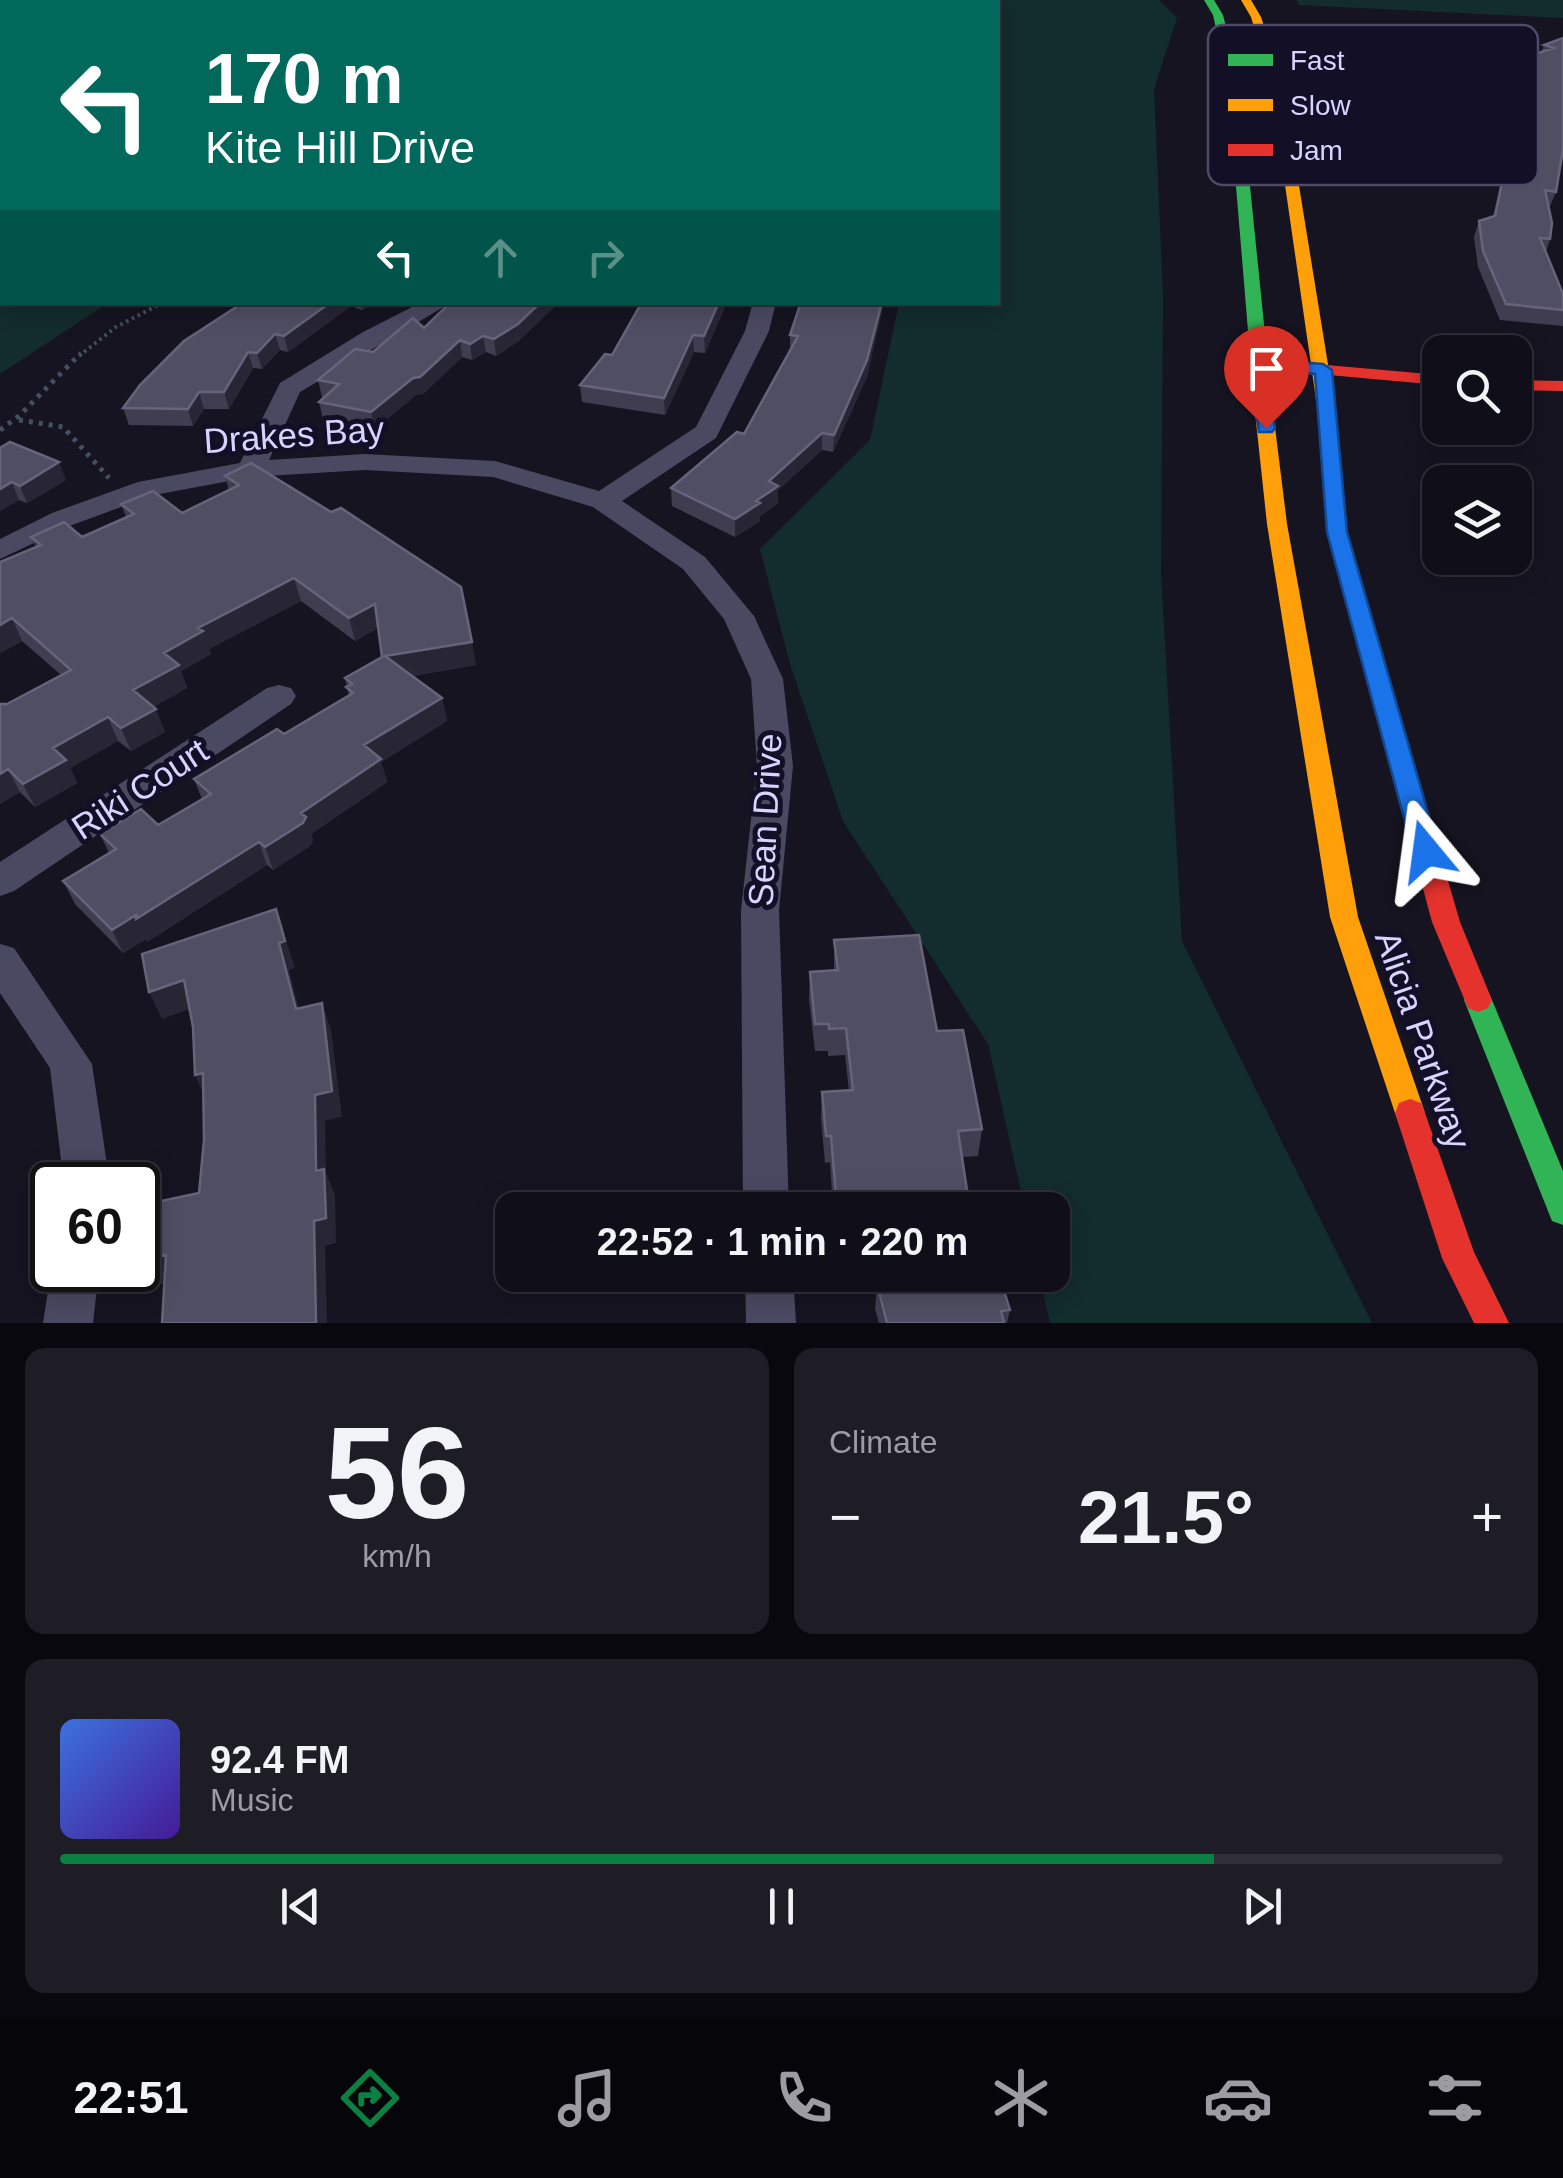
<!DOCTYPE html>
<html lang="en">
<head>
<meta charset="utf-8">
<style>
  :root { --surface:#100f19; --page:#1e1d26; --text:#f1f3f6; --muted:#9c9ca2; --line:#302f38; --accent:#0b8043 }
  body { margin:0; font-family:Helvetica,sans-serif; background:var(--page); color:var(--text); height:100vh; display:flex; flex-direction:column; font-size:38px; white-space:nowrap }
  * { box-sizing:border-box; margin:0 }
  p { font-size:32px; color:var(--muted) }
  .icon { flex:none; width:55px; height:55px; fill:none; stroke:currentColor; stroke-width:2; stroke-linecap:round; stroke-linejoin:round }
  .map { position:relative; height:1323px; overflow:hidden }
  .sheet { display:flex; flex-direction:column; gap:25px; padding:25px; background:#09080e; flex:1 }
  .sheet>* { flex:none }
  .banner { position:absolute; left:0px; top:0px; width:1000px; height:305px; box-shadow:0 5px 25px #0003,0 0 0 2px var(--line); background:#00695c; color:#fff; overflow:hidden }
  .tools { position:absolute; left:1422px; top:335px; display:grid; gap:20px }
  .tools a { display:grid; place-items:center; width:110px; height:110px; border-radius:20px; background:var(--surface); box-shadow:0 5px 25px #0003,0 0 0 2px var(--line); font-size:50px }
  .speed { position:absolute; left:30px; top:1162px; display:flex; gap:20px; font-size:50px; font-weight:700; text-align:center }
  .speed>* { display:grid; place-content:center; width:130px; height:130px; border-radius:50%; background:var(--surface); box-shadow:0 5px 25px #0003,0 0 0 2px var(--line); line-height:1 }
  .speed .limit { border:5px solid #111; border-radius:15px; background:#fff; color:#111 }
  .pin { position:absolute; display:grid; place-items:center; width:85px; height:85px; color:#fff; margin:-102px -42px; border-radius:50% 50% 50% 0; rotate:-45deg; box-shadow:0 0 10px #0007 }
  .pin .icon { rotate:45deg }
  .me { position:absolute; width:110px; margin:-55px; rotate:344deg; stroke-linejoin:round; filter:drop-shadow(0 0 8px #0008) }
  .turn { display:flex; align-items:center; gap:35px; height:210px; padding:0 40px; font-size:45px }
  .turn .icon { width:130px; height:130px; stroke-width:2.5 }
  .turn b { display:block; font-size:70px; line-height:85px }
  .lanes { display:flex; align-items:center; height:95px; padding:0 40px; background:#0003; justify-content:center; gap:50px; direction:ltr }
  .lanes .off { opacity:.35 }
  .big { font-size:75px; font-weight:800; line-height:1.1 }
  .sheet .widget { flex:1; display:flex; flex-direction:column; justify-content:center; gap:15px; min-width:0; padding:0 35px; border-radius:20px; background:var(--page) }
  .sheet .dial { align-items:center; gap:0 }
  .dial b { font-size:130px; line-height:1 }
  .song { display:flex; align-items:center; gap:30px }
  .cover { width:120px; height:120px; border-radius:15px; background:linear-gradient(135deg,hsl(220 70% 55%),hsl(260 70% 35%)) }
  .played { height:10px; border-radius:5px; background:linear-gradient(90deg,var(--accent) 80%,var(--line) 80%) }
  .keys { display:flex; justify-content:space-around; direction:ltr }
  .heat { display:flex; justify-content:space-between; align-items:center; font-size:55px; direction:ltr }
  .sheet .tiles { flex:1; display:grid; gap:25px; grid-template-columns:1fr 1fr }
  .widget:last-child { grid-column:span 2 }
  .trip { position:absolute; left:495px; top:1192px; width:575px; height:100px; border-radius:20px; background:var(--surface); box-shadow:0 5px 25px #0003,0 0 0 2px var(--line); font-weight:800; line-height:100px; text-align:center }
  .menu { display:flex; height:160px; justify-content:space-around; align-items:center; background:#06060a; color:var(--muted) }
  .menu .icon { width:70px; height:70px }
  .menu .selected { color:var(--accent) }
  .menu b { font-size:45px; color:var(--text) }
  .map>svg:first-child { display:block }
  .green { fill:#132c2d }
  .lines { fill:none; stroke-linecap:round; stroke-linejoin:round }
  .path-far1 { stroke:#44505f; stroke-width:4; stroke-dasharray:2.5 4; stroke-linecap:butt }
  .path { stroke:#44505f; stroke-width:5; stroke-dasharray:4 6; stroke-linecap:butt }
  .street { fill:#4a4962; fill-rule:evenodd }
  .fast { fill:#30b455; fill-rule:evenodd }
  .slow { fill:#ff9f0a; fill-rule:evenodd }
  .jam { fill:#e5322d; fill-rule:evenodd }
  .wall { fill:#403d50 }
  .shaded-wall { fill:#282635 }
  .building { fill:#504e63; stroke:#66637b; stroke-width:2.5 }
  .route { fill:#1a73e8; stroke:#114b97; stroke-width:2.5 }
  .labels { text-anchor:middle; stroke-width:10; stroke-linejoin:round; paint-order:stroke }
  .street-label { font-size:35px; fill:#d9d4ff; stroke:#130f26 }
  .key { fill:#130f26; stroke:#4e4a67; stroke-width:2.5 }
  .key-label { font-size:28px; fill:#d9d4ff }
</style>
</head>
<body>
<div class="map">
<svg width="1563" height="1323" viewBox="0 0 1563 1323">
  <rect width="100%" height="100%" fill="#161421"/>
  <path class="green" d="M0,0H1159L1177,18L1154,89L1163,296L1161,573L1182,941L1372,1323H1050L1039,1275H1052V1210H1025L988,1044L843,821L790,664L760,549L870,440L899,303L998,302V2H2V302L108,303L0,374Z
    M1296,0H1563V18L1299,5Z"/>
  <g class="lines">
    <path class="path-far1" d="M762,0L772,2
      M196,2L203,0
      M79,356L116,327L164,302"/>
    <path class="path" d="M19,420L63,427L109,478
      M0,430L19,416L81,353"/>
    <path class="street" d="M422,302H452L300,392L269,460L365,454L495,461L599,491L696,427L745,331L753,302H776L769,331L716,438L622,501L705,557L754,616L783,679L793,766L779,910L789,1210H743L741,910L757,766L751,679L724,619L683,569L593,507L493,477L365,470L251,477L154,495L72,525L0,559V539L52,513L138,482L240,463L280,383L363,332Z
      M279,685L291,688L296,696L291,704L14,891L0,896V862L267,688Z
      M0,944L14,948L92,1064L110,1185H64L50,1068L0,993Z
      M52,1266V1270H99L93,1323H43Z
      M745,1275H793L796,1323H746Z"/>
    <path class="fast" d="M1204,0H1214L1223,15L1239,78L1272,403L1263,408L1254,403L1227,78L1213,15Z
      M1478,988L1488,992L1492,1000L1563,1171V1225L1552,1221L1464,1000L1468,992Z"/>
    <path class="slow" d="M1241,0H1251L1261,17L1282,81L1337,420L1328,425L1319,420L1270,81L1251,17Z
      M1263,398L1272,403L1287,524L1358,917L1425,1113L1421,1123L1410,1127L1399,1123L1395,1113L1330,917L1267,524L1254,403Z"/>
    <path class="jam" d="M1258,359L1440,375V385L1252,368L1249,364Z
      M1515,380L1563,381V391L1515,390Z
      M1328,415L1337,420L1347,532L1460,922L1492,1000L1488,1008L1478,1012L1468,1008L1432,922L1327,532L1319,420Z
      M1410,1099L1421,1103L1425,1113L1474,1252L1509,1323H1474L1442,1258L1395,1113L1399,1103Z"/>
  </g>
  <path class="wall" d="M1563,38L1556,192L1550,206H1549L1550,239L1546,252L1563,294V326L1500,320L1478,267L1474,237L1479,221L1493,217L1525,69L1529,56L1541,52L1544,45Z
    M244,302H378L362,310L351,306L288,352L280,350L262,369L253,368L229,409H204L193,426L129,425L123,408Z
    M727,302L705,353L694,352L665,415L582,402L580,385L612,355Z
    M801,302H883L867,377L833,452L822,450L778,490V503L760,516V521L735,537L672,506L671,488L744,434L790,350V335Z
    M424,328L520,340L496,356L486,352L472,360L462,357L423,394L416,395L375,429L323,419L319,402L324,397H322L318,380Z
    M0,448L66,480L27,503L19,500L0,511Z
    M251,463L476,665L412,676L442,698L447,721L381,762L387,782L311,834L313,840L310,846L273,870L267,865L147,942L146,939L123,953L75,904L63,881L109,853L100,834L158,825L202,799L194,779L284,734L349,696L345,678L382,657L378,628L355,641L301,601L209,649L211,654L181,671L187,688L153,707L165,732L131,751L118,741L70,768L77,783L35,807L20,792L0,804V704H7L61,675L22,641L0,653L36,547L31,537H82L126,517L121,504L182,513L229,490L225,476Z
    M834,940L937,1031L982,1129L978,1156L962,1157L970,1210H833L830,1162L825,1163L821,1119L822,1092L849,1091L845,1055L828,1056V1051H815L809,999L810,972L834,971Z
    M876,1275H999L1010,1310L1007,1323H879L875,1309L877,1285Z"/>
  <path class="shaded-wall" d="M331,302H351V306L288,352L284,336Z
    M361,302H378L362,310Z
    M541,302H560L520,340L496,356L494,339Z
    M719,302H727L705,353L704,336Z
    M882,302H883L882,313L867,377L833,452L834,435Z
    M275,334L280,350L262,369L257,353Z
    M693,335L694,352L665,415L664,398Z
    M483,336L486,352L472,360L470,344Z
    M460,340L462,357L423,394L416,395L375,429L371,412Z
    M248,352L253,368L229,409L224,392Z
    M199,392L204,409L193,426L188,409Z
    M822,433V450L778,490V503L760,516V521L735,537V519L756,501L769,481Z
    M59,462L66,480L27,503L20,486Z
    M12,482L19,500L0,511V489Z
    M294,578L301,601L209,649L211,654L181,671L187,688L143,713L133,690L164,653L198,628Z
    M375,604L380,627L355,641L349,618Z
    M12,618L22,641L0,653V625Z
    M472,642L476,665L391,679L385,656Z
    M442,698L447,721L381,762L387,782L311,834L313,840L310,846L273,870L265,847L301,813L364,745Z
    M156,709L165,732L131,751L121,728Z
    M108,717L118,741L70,768L77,783L35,807L23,784L53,748Z
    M8,769L20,792L0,804V774Z
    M259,842L267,865L147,942L146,939L123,953L112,930Z
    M276,909L295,968L289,970L306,1036L296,1009L279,943Z
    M184,980L196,1007L162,1019L149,992Z
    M322,1003L331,1030L342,1117L325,1121L326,1173L335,1195L336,1243L325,1246L327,1323H316L314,1221L316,1171L315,1095Z
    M203,1073L207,1102L195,1075Z
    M166,1255L181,1280L158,1285L143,1260Z"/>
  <path class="building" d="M1563,38V149L1556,192L1545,190L1552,223L1550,239L1540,238L1563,294V310L1506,304L1483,251L1479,221L1495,216L1529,56L1554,48L1544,45Z
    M244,302H331L284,336L275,334L257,353L248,352L224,392H199L188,409L123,408L140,385L184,341Z
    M451,302H541L518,324L494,339L483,336L470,344L460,340L420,377L413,378L371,412L319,402L339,384L318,380L355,349L373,352L413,318L424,328Z
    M642,302H719L704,336L693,335L664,398L580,385L605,354L612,355Z
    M801,302H882L867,360L834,435L822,433L769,481L778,486L756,501L760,503L735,519L671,488L737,432L744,434L798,336L790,335Z
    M10,442L59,462L20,486L12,482L0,489V448Z
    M251,463L331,512L341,508L461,587L472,642L385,656L442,698L364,745L381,759L301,813L306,817L303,823L265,847L259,842L136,919V915L112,930L63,881L116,849L100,834L141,809L158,825L211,794L194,779L277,729L284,734L353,693L346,687L352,684L345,678L382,657L375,604L349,618L294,578L198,628L203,631L164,653L179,665L133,690L156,709L121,728L108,717L53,748L66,760L23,784L8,769L0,774V704H7L71,670L12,618L0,625V562L41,545L31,537L64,522L82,537L134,514L121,504L153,491L182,513L239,485L225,476Z
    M276,909L285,941L279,943L296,1009L322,1003L332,1091L315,1095L316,1171L324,1169L326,1218L314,1221L316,1323H162L166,1255L143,1260L147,1204L199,1193L204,1140L203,1073L195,1075L193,1027L184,980L149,992L142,954Z
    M919,935L937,1031L963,1030L982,1129L958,1131L970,1210H842L841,1197H836L831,1136H826L822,1092L853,1090L846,1028L829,1029V1024H815L810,972L838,970L834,940Z
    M881,1275H999L1010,1310L1001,1311L1004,1323H887L877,1284L882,1283Z"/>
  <path class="route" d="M1258,359L1323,364L1332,370L1347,532L1439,851L1436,858H1417L1413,851L1327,532L1315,374L1267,370L1275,428L1272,432H1259L1249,364Z"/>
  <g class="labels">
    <g class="street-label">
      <text transform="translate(294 435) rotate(-4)" y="12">Drakes Bay</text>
      <text transform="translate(140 789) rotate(-33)" y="12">Riki Court</text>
      <text transform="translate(765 820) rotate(-87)" y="12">Sean Drive</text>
      <text transform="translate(1423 1040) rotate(71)" y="12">Alicia Parkway</text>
    </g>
  </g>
  <rect x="1208" y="25" width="330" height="160" rx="15" class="key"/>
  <rect x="1228" y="54" width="45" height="12" fill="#30b455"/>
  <rect x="1228" y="99" width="45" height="12" fill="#ff9f0a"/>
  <rect x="1228" y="144" width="45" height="12" fill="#e5322d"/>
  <g class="key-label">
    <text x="1290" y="70">Fast</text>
    <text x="1290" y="115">Slow</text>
    <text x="1290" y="160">Jam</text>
  </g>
</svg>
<div class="tools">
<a><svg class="icon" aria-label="search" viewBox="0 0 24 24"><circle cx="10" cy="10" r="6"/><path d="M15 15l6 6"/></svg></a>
<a><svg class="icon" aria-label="layers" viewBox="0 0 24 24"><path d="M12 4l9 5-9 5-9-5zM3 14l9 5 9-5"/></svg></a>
</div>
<div class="speed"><div class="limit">60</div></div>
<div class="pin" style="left:1266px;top:428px;background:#d93025"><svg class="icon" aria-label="arrive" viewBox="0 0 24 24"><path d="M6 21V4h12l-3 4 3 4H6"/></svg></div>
<svg class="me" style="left:1426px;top:851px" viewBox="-20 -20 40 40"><path d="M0-17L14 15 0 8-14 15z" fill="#1a73e8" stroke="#fff" stroke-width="4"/></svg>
<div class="trip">22:52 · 1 min · 220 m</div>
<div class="banner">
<div class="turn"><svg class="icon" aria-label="left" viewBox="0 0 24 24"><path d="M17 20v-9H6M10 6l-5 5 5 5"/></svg><div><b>170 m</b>Kite Hill Drive</div></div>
<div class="lanes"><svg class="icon" aria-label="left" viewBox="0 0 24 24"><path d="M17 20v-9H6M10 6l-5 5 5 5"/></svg><svg class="icon off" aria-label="ahead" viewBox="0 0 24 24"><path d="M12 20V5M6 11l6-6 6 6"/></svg><svg class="icon off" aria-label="right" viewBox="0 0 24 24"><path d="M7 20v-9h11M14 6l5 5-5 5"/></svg></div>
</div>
</div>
<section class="sheet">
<div class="tiles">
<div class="widget dial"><b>56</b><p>km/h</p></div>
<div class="widget"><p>Climate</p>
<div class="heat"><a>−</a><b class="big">21.5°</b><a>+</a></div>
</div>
<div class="widget">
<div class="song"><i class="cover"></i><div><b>92.4 FM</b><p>Music</p></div></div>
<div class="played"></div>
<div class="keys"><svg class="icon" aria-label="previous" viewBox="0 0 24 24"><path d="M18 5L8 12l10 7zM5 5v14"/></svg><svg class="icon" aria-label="pause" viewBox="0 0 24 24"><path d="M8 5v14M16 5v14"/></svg><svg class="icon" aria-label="next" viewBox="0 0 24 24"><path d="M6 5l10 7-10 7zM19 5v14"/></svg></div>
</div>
</div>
</section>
<nav class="menu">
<b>22:51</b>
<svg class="icon selected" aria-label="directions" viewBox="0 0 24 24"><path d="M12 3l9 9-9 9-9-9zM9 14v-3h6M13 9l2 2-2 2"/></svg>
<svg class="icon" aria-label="music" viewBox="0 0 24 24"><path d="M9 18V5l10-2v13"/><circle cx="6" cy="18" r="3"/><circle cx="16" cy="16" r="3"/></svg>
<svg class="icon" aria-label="phone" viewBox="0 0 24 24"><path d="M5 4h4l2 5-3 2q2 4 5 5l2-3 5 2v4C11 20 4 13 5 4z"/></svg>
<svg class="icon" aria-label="climate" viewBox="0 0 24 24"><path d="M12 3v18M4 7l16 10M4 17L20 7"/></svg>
<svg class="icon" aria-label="car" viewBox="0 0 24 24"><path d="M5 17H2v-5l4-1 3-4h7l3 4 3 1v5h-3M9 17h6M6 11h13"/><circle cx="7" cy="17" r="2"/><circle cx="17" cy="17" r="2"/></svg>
<svg class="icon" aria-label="filters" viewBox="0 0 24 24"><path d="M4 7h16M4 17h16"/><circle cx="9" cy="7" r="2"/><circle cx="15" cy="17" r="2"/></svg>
</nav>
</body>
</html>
